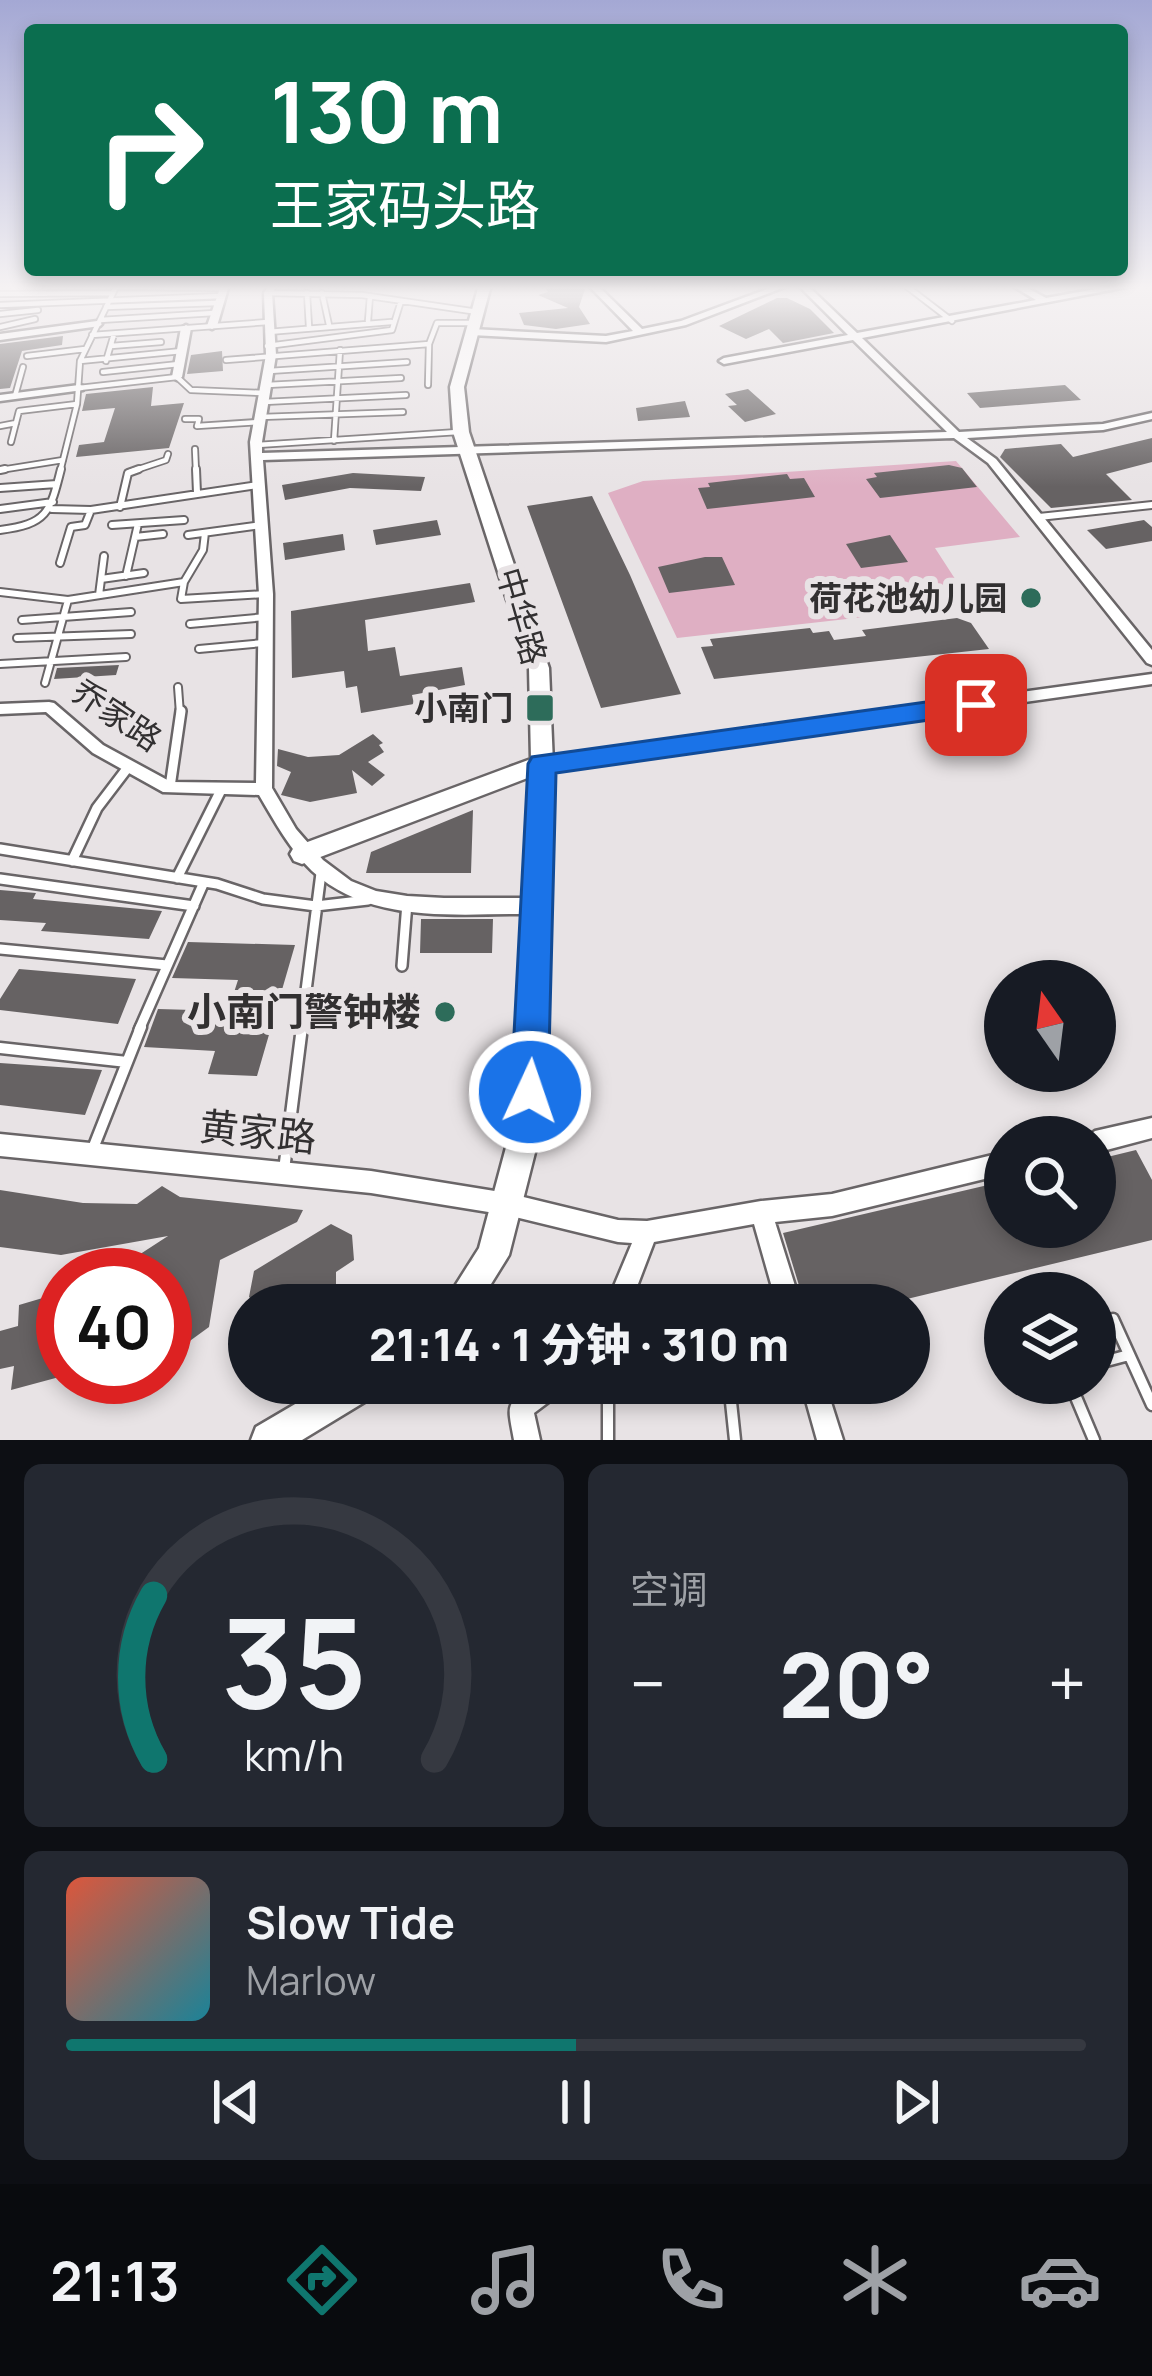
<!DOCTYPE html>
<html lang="zh">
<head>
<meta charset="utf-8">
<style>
  :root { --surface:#171b24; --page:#242831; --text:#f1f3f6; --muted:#9ea1a6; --line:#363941; --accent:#0f766e }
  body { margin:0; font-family:Manrope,"Noto Sans SC",sans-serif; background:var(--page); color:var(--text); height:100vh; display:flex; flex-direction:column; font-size:45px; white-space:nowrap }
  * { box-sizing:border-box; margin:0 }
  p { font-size:39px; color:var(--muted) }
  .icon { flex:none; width:66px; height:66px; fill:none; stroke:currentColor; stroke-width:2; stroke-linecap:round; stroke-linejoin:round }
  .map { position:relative; height:1440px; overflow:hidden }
  .side { display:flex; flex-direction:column; gap:24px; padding:24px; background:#0d0f14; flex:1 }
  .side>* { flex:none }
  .hud { position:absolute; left:24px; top:24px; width:1104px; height:252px; border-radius:12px; box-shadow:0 6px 18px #0003; background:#0b6e4f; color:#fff; overflow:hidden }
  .needle { width:78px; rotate:346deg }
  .fabs { position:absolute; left:984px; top:960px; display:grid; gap:24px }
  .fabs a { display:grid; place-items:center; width:132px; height:132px; border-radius:50%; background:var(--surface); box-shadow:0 6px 18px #0003; font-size:60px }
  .speed { position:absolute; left:36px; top:1248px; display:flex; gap:24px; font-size:60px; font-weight:700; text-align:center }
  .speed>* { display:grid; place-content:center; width:156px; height:156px; border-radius:50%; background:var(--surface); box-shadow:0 6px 18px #0003; line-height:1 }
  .speed .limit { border:18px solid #d22; background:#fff; color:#111 }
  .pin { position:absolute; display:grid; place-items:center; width:102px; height:102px; color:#fff; margin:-51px; border-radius:24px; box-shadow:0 6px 18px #0006 }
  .me { position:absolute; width:132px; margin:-66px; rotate:3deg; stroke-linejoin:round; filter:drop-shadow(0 0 9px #0008) }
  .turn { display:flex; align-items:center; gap:42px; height:252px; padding:0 48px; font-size:54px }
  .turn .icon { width:156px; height:156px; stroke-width:2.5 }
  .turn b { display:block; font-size:84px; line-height:102px }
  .big { font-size:90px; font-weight:800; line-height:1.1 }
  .side .tile { flex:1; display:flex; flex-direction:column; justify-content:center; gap:18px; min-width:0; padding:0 42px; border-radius:18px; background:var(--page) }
  .side .dial { align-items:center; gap:0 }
  .dial svg { height:312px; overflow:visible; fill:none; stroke:var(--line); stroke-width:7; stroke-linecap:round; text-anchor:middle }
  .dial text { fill:var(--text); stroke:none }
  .song { display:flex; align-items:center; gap:36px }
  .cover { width:144px; height:144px; border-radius:18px; background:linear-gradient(135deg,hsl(10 70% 55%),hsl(190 70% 35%)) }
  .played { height:12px; border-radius:6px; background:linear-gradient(90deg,var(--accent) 50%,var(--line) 50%) }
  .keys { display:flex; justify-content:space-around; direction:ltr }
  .heat { display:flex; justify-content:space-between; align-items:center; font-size:66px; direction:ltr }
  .side .tiles { flex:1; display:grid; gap:24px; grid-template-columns:1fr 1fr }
  .tile:last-child { grid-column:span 2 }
  .trip { position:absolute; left:228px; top:1284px; width:702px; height:120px; border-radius:60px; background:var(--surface); box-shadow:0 6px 18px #0003; font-weight:800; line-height:120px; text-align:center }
  .dock { display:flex; height:192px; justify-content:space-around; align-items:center; background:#090b0e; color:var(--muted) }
  .dock .icon { width:84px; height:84px }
  .dock .on { color:var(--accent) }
  .dock b { font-size:54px; color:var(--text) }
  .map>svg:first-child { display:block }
  .green { fill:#dfafc3 }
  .building { fill:#666263 }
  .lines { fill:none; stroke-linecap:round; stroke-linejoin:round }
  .lane-far3-casing { stroke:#696567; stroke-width:8 }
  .lane-far2-casing { stroke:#696567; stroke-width:10 }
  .lane-far1-casing { stroke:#696567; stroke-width:14 }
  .lane-casing { stroke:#696567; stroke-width:15 }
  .street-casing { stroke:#696567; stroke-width:5 }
  .secondary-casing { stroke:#696567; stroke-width:5 }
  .lane-far3 { stroke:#fff; stroke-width:4.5 }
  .lane-far2 { stroke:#fff; stroke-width:6 }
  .lane-far1 { stroke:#fff; stroke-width:9 }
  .lane { stroke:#fff; stroke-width:10 }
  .street { fill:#fff; fill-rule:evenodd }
  .secondary { fill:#fff; fill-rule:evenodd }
  .route { fill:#1a73e8; stroke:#114b97; stroke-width:3 }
  .poi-dot { fill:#2d6c5a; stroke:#e8e3e5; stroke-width:4.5 }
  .labels { text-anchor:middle; stroke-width:12; stroke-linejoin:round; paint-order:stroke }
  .poi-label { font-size:33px; font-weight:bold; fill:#323031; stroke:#e8e3e5; text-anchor:end }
  .street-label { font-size:33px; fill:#323031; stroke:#e8e3e5 }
  .near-poi-label { font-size:39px; font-weight:bold; fill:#323031; stroke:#e8e3e5; text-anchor:end }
  .near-street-label { font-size:39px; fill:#323031; stroke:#e8e3e5 }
</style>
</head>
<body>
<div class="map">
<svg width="1152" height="1440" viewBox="0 0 1152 1440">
  <rect width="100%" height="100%" fill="#e8e3e5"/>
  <path class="green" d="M956,461L1020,537L935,548L972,605L677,638L608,493L643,481Z"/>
  <path class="building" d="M544,285L585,289L579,307L590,324L556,329L524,325L519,313L568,308L538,295L548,292Z
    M777,298H787L810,309L834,333L783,343L769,329L746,339L719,326Z
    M63,336L62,345L22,351L10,388L0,389V344Z
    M222,351L223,371L187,374L191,355Z
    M1065,385L1081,400L980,408L967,393Z
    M153,387L151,406L184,403L169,448L76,457L79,445L104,442L115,408L82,411L86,394Z
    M748,389L776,414L745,422L728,406L737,405L725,394Z
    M685,401L690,417L638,421L636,408Z
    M1152,438V462L1106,474L1132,500L1051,508L1000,457L1005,449L1061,444L1073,457Z
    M949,465L962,468L977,487L880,498L866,479L877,477L874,473Z
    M353,473L425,477L421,491L350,488L285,500L282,485Z
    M787,474L790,479L804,478L815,497L707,509L698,488L710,487L708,483Z
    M592,496L630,575L681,694L601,708L527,506Z
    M437,520L441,535L376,545L373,530Z
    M1144,520L1152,527V541L1106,549L1087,530Z
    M343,534L345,550L285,560L283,543Z
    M890,535L908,562L861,568L846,544Z
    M705,557H722L735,585L669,593L658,567Z
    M470,583L475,602L365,620L368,651L395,647L400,676L462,667L465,685L412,695L414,704L361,713L357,686L346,688L344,671L292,678L291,611Z
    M957,618L971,623L989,649L714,679L701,647L713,646L710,639L810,628L813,633L829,631L834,640L866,636L862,630Z
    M119,665L116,675L54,679L57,668Z
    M373,734L383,743L379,745L384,752L368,762L385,775L372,786L352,770L357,793L310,802L281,795L291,772L277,766L278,749L308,757L339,755Z
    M473,810L471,873H366L371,852Z
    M0,890L36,893L33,899L162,911L149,939L41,931L46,923L0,920Z
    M421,919H493L492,953H420Z
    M188,942L295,945L257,1076L208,1074L215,1051L144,1047L158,1009L228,1011L238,980L172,978Z
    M19,969L136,979L118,1024L0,1010V999Z
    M0,1063L102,1070L85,1115L0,1105Z
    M1136,1150L1152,1180V1240L882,1305H805L783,1233L1005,1181V1227H1095V1160Z
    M162,1186L180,1197L303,1210L297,1222L220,1260L209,1327L165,1359V1275H108L168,1236L61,1255L0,1247V1190L83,1203L137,1204Z
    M331,1224L352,1235L354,1260L336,1272V1299L328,1305L290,1301L259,1305L249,1297L254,1271Z
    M63,1292V1376L11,1390L14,1366L0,1369V1331L18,1326L19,1305Z"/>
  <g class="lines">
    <g class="lane-far3-casing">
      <path id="lane-far3" d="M905,285L952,321
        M116,287L224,288
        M268,293L362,295L478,312
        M307,293L309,327
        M322,293L329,325
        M0,294L113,293
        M0,305L221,296
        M106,307L217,303
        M0,314L38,310
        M100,320L214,313
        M368,321L370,296
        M0,327L35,319
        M268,332L391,322
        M92,335L268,322
        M111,346L161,342
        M267,346L392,330L401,301
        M27,356L85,349
        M226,360L429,344
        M80,361L182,351
        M106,361L114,334
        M269,371L407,362
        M103,372L179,364
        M267,385L401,378
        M428,385L429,344L437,323H474
        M79,388L177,377L191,390L263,393
        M15,396L23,367
        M264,402L406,395
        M261,417L403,412
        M185,419H199L197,426L258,422
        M0,426L16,423
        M334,441L340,350
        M11,442L19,411L77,404
        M257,445L458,432
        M195,449L196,472
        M0,470L63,460
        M60,472L77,404L80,361L117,285
        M130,472L166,460L168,454"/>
    </g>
    <g class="lane-far2-casing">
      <path id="lane-far2" d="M196,469L197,493
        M0,470L5,469
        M0,488L57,484
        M120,507L128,473L139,469
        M0,509L53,502
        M52,509L91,510L258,485
        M1039,517L1152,505
        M112,525L184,520
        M0,530C47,524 50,513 61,469
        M188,535L261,525
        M135,537L163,534
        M60,563L71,527L85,525L91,510
        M126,576L138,524
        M101,579L144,573
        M184,582L203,550L205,533
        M0,592L68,600L184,582L181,599L265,594
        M99,595L104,556
        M22,620L131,612
        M190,624L266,617
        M17,638L131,634
        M199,649L263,643
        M0,664L126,657
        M45,683L68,600
        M178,687L180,714"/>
    </g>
    <g class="lane-far1-casing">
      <path id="lane-far1" d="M170,787L181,711
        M0,849L217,884L263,899L316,906L368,900
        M72,861L97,808L129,766
        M177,878L222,788
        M0,879L194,906
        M0,949L167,965
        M402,966L407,903
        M139,1030L204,882
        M301,1030L321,873"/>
    </g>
    <g class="lane-casing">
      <path id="lane" d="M0,1048L127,1062
        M92,1151L141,1027
        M284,1170L302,1027
        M720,1295L721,1305
        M1113,1319L1152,1405
        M1095,1364L1129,1355
        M608,1383V1440
        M729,1383L735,1440
        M1070,1383L1094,1440
        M655,1384L675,1383"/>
    </g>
    <g class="street-casing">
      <path id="street" d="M221,285H229L217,326L212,329L207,326Z
        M269,285H277L272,293L276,355L262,442V453L947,432L853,340L724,364L719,361L724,358L848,335L798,285H807L857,333L1036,300L1011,285H1022L1046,298L1118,285H1137L862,338L959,432L1103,424L1152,413V419L1103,430L967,438L996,459L1152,650V665L1147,663L988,463L954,438L263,460L273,594L272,788L296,829L323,860L351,881L376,891L407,896L444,898H535L541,901L544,906L541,911L535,914C461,913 372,926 312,871C290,850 275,822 259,795L163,792L93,753L46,712L0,714V704L49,702L54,703L103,745L171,782L256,783L259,594L250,442L266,355L264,293Z
        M588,285H597L642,329L681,321L778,285H790L686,325L606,342L472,335L467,332L472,329L606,336L633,331Z
        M97,321L102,324L100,326L0,340V334Z
        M186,325L191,328L182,377L177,380L172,377L181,328Z
        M79,385L83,386V390L0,401V395Z
        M1152,674V684L542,770L536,768L534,764L536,760L542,758Z
        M1152,1118V1138L1095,1153V1137H1087L1095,1131Z
        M0,1134L371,1171L507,1193L618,1220L647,1221L761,1201L832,1194L1005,1152V1174L832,1216L775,1222L801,1305H777L754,1224L654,1242L630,1305H606L632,1243L618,1242L507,1215L371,1193L0,1156Z
        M533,1383H565L562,1392L534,1413L540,1440H514C508,1405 504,1406 533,1383Z
        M801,1383H825L843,1440H817Z"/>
    </g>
    <g class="secondary-casing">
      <path id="secondary" d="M479,285H491L464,387L469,432L549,668L553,764L542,1125L509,1255L478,1305H443L479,1248L512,1125L530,777L302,864L294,861L290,854L294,847L531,759L529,668L453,432L450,387Z
        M331,1383H381L376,1395L302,1440H251L256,1427Z"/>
    </g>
    <use href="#lane-far3" class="lane-far3"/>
    <use href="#lane-far2" class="lane-far2"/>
    <use href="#lane-far1" class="lane-far1"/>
    <use href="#lane" class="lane"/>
    <use href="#street" class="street"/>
    <use href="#secondary" class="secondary"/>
  </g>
  <linearGradient id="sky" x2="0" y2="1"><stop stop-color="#a4a8d4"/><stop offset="0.59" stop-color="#f5f2f3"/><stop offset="1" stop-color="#f5f2f3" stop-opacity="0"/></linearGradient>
  <rect width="1152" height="487" fill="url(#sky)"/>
  <path class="route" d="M976,695L989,705L985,712L556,773L548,1092L543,1105L530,1110L516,1105L511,1092L528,764L532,757Z"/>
  <g class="poi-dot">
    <circle cx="1031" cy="598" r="12"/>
    <rect x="525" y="693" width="30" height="30" rx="6"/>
    <circle cx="445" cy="1012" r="12"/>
  </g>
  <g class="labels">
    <g class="poi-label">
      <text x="1007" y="610">荷花池幼儿园</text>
      <text x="513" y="720">小南门</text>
    </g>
    <g class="street-label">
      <text transform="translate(522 616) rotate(74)" y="12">中华路</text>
      <text transform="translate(117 715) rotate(34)" y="12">乔家路</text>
    </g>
    <g class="near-poi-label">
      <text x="421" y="1026">小南门警钟楼</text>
    </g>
    <g class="near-street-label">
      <text transform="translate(258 1132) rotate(6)" y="14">黄家路</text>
    </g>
  </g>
</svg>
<div class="fabs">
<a><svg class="needle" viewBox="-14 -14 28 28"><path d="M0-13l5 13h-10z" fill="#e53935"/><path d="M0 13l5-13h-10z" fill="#9ea1a6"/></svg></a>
<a><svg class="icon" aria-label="search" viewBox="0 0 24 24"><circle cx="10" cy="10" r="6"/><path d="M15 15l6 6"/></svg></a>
<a><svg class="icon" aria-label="layers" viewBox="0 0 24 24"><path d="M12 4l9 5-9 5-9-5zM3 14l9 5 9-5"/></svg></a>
</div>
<div class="speed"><div class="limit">40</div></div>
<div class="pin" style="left:976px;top:705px;background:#d93025"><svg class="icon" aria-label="arrive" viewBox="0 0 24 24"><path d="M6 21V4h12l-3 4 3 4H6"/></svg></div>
<svg class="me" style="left:530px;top:1092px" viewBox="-20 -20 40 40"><circle r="17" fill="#1a73e8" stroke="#fff" stroke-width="3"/><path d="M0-11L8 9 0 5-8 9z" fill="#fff"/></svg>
<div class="trip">21:14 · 1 分钟 · 310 m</div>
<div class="hud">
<div class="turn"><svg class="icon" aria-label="right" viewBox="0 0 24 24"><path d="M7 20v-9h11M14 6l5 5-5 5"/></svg><div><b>130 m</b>王家码头路</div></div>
</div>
</div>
<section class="side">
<div class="tiles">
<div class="tile dial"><svg viewBox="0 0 100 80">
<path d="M14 69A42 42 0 1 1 86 69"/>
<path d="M14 69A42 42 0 0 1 14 27" stroke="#0f766e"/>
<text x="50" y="56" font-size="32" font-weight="700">35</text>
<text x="50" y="72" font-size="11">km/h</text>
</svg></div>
<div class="tile"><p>空调</p>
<div class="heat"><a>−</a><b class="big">20°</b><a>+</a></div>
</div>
<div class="tile">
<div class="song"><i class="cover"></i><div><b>Slow Tide</b><p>Marlow</p></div></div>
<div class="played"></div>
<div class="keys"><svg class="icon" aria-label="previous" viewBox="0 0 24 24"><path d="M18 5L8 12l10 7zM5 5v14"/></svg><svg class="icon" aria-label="pause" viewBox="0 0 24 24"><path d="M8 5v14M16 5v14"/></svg><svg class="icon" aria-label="next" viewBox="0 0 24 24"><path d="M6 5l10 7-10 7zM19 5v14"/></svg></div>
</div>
</div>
</section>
<nav class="dock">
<b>21:13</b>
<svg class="icon on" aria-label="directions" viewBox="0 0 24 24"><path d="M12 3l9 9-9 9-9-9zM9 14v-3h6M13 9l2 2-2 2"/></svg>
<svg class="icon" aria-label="music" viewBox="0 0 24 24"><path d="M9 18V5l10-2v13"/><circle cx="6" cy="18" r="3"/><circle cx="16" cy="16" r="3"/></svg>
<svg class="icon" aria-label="phone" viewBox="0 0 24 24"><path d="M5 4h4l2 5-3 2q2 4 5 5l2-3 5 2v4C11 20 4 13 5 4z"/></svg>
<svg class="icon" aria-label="climate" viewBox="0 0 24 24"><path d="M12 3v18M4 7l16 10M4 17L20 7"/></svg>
<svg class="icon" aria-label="car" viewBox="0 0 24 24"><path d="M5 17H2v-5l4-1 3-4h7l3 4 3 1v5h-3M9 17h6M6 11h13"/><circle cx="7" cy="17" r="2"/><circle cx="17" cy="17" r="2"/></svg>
</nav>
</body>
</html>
